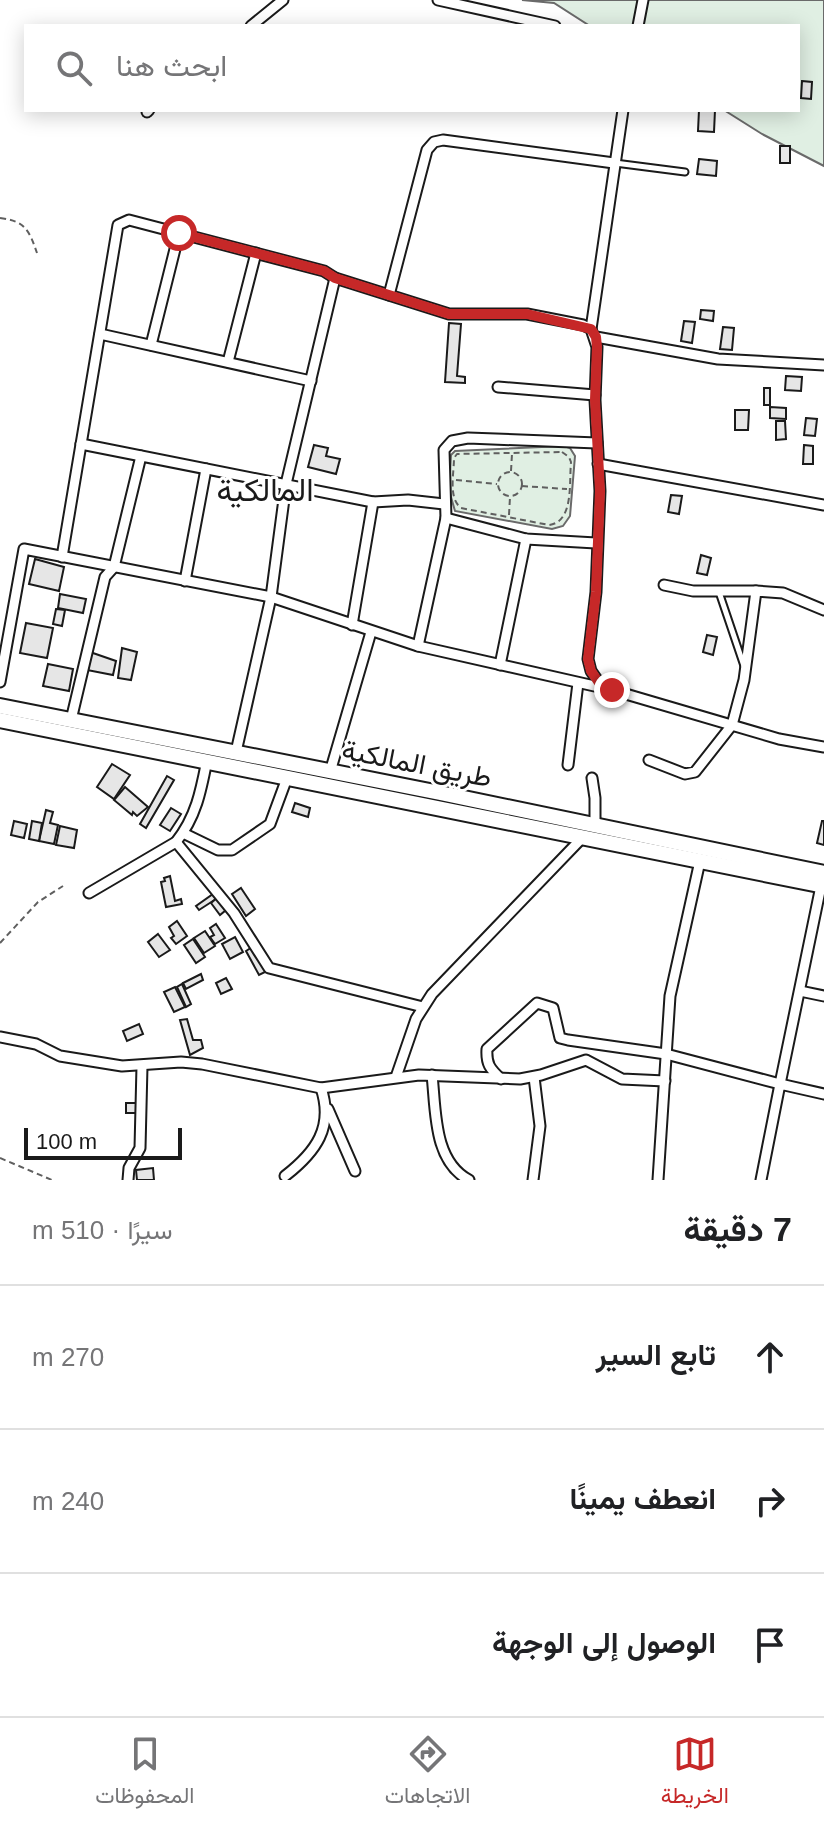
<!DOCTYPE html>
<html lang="ar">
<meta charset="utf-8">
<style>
:root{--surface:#fff;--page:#f2f2f2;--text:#202124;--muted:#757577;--line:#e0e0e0;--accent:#c62828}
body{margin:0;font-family:Helvetica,Vazirmatn,sans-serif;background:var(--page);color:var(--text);direction:rtl}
.scale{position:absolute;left:24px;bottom:20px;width:158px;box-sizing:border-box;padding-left:8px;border:4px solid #1a1a1a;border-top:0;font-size:22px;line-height:28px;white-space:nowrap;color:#1a1a1a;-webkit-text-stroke:6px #fff;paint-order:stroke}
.stop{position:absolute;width:24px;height:24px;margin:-18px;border:6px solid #c62828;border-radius:50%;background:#fff}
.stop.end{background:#c62828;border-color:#fff;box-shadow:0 2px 8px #0008}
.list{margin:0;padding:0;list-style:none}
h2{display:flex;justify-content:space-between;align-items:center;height:104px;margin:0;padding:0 32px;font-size:34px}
h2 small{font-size:26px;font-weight:400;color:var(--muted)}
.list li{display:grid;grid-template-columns:52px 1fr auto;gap:24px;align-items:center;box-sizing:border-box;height:144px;padding:0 32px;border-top:2px solid var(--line)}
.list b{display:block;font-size:30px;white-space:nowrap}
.list em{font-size:26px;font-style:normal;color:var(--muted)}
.icon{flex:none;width:44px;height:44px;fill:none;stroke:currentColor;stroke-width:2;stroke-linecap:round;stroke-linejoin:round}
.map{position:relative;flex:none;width:824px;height:1180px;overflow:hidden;direction:ltr}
.search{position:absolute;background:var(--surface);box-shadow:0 4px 20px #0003;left:24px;right:24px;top:24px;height:88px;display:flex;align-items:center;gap:20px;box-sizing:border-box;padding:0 28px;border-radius:0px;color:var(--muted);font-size:30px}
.sheet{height:536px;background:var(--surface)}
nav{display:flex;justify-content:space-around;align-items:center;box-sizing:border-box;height:112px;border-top:2px solid var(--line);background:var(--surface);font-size:22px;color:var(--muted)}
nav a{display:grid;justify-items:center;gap:4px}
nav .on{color:var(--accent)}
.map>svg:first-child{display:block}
</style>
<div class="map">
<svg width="824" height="1180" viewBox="0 0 824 1180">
<rect width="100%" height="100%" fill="#fff"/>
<!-- green -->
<g fill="#e0efe3" stroke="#6a6a6a" stroke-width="2">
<path d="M 522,0 L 824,0 L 824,166 L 762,134 L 724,110 L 798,110 L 798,26 L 590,26 L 554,3 Z"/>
<path d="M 564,446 L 570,448 L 575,456 L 570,516 L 563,526 L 552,529 L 455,511 L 449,490 L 451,455 L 455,451 Z"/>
</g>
<!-- building -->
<g fill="#e6e6e6" stroke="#1a1a1a" stroke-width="2">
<path d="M 802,81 L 812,82 L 811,99 L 801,98 Z"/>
<path d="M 699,110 L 715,110 L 714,132 L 698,131 Z"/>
<rect x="780" y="146" width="10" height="17"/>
<path d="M 699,159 L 717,161 L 716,176 L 697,174 Z"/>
<path d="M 701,310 L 714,311 L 713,321 L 700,319 Z"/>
<path d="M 684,321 L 695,322 L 692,343 L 681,341 Z"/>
<path d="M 449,323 L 461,324 L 457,376 L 465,377 L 465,383 L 445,382 Z"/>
<path d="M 723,327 L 734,328 L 732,350 L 720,349 Z"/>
<path d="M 786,376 L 802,377 L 801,391 L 785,390 Z"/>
<rect x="764" y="388" width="6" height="17"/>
<path d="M 770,407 L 786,408 L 786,419 L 770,418 Z"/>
<path d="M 735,410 L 749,410 L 748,430 L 735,430 Z"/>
<path d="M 806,418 L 817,419 L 815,436 L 804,435 Z"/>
<path d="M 776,421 L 785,421 L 786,439 L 776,440 Z"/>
<path d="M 314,445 L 328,448 L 326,456 L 340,459 L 336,474 L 308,467 Z"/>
<path d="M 804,445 L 813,446 L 813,464 L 803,464 Z"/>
<path d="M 671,495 L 682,496 L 679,514 L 668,512 Z"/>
<path d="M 701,555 L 711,558 L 707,575 L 697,573 Z"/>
<path d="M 35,559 L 64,567 L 59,591 L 29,584 Z"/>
<path d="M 60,594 L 86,599 L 83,613 L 58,608 Z"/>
<path d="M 56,609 L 65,610 L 62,626 L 53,624 Z"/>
<path d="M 26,623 L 53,628 L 47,658 L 20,653 Z"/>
<path d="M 707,635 L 717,637 L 713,655 L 703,652 Z"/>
<path d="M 122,648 L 137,652 L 131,680 L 118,678 Z"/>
<path d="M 90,652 L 116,661 L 113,675 L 87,670 Z"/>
<path d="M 48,664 L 73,669 L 69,691 L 43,686 Z"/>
<path d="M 112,764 L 130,775 L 114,799 L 97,787 Z"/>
<path d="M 167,776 L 174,780 L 146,828 L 140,824 Z"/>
<path d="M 125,787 L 148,807 L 137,816 L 133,812 L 132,815 L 114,800 Z"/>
<path d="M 295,803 L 310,808 L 308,817 L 292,812 Z"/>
<path d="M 171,808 L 181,814 L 170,831 L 160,825 Z"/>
<path d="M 46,810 L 53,812 L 50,823 L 58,825 L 54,844 L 39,841 Z"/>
<path d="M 14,821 L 27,824 L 24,838 L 11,835 Z"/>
<path d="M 32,821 L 42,823 L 39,841 L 29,839 Z"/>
<path d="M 822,821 L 824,821 L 824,845 L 817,843 Z"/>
<path d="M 60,826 L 77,830 L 74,848 L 56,845 Z"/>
<path d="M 170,876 L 175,901 L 181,899 L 182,904 L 166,907 L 161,882 L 165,881 L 164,878 Z"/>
<path d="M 241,888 L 255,909 L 246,916 L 232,894 Z"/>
<path d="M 213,894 L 216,899 L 199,910 L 196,906 Z"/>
<path d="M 217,898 L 226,910 L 220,915 L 211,903 Z"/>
<path d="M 177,921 L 187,936 L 176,944 L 171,938 L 174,936 L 169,927 Z"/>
<path d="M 216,924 L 225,938 L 215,944 L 210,937 L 214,935 L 210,928 Z"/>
<path d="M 205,931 L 215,946 L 204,953 L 194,938 Z"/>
<path d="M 158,934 L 170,950 L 159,957 L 148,942 Z"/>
<path d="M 235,937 L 243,952 L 230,959 L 222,944 Z"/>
<path d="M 193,939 L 205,957 L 196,963 L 184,945 Z"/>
<path d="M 254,946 L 267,971 L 259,975 L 246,951 Z"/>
<path d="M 201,974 L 203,980 L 186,989 L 183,983 Z"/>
<path d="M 226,978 L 232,989 L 221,994 L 216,983 Z"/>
<path d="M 182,984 L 191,1004 L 186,1007 L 177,987 Z"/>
<path d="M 175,987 L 185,1007 L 174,1012 L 164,992 Z"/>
<path d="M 187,1019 L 193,1040 L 201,1040 L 203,1048 L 190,1055 L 180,1020 Z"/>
<path d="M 139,1024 L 143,1034 L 127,1041 L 123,1031 Z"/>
<rect x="126" y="1103" width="13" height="10"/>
<path d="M 153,1168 L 154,1180 L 137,1180 L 136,1170 Z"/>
</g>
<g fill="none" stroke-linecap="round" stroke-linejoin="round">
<!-- lane casing -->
<g stroke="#1a1a1a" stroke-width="9">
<g id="lane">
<path d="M 615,163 L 685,172"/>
<path d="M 719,592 L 744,666"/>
</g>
</g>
<!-- street casing -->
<g stroke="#1a1a1a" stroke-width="13">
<g id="street">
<path d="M 438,0 L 555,26"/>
<path d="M 251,26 L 283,0"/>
<path d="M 638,26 L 643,0"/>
<path d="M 147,112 L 149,110"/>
<path d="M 389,295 L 427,150 L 434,142 L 443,140 L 614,163"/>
<path d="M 591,329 L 623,110"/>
<path d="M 100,334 L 311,381"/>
<path d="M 596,337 L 718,359 L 824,365"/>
<path d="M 151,345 L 179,233"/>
<path d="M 228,362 L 256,253"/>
<path d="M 498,387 L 595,395"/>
<path d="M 81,444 L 373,502 L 408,500 L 444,504"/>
<path d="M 598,464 L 824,505"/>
<path d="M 446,518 L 526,539 L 596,543"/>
<path d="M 62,557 L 118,225 L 129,220 L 324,271 L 335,278"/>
<path d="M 185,581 L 206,469"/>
<path d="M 664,585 L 693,591 L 756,591"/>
<path d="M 352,625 L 373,502"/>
<path d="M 418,646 L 446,518 L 444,450 L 452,441 L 468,438 L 597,443"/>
<path d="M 500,665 L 526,539"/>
<path d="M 0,682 L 24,549 L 271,597 L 418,646 L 612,690 L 779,739 L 824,747"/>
<path d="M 71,720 L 105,577 L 114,567 L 141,456"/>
<path d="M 236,752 L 271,597 L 286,484 L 335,278 L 449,314 L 527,314 L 583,325 L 591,329 L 597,347 L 595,400 L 600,491 L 596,592 L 588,659 L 591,671 L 602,687"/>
<path d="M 649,760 L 685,774 L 695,772 L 732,725 L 744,680 L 756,591 L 783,593 L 824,610"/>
<path d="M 568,765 L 578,683"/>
<path d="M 330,772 L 371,632"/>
<path d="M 592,778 L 595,798 L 595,825"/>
<path d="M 183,833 L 218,850 L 232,850 L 270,824 L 287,778"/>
<path d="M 176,842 L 234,913 L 269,968 L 423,1007"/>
<path d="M 89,893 L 176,842 C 196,817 201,791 207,760"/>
<path d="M 800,991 L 824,996"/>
<path d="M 0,1037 L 36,1044 L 60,1056 L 122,1066 L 181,1062 L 202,1064 L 321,1088 L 419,1075 L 520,1079 L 541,1075 L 586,1060 L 622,1079 L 665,1081"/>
<path d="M 432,1075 C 436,1110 433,1161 469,1180"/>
<path d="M 396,1077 L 416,1019 L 432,994 L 583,837"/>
<path d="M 501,1079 C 490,1069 486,1064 487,1049 L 537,1003 L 553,1008 L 560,1038 L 568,1040 L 666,1054 L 780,1084 L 821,886"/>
<path d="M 328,1109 L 355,1171"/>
<path d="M 285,1176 C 316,1152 334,1127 321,1088"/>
<path d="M 128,1180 L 129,1168 L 140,1148 L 142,1066"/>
<path d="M 533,1180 L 540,1126 L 534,1077"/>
<path d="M 658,1180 L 670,996 L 700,861"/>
<path d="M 761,1180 L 780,1084 L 824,1094"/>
</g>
</g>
<!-- secondary casing -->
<g stroke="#1a1a1a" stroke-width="18">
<g id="secondary">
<path d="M 0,706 L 440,793 L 824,873"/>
<path d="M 0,720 L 824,886"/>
</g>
</g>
<!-- path -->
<g stroke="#5f5f5f" stroke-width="2" stroke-dasharray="6 4" stroke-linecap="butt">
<path d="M 0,218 C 25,221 29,230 37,253"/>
<path d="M 562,452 L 569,457 L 571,462 C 569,483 574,522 549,525 L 461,508 C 448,498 454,474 454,458 L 457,454 Z"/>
<path d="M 511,471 L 512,454"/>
<circle cx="510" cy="484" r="12"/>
<path d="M 456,480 L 497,484"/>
<path d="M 522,486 L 567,489"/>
<path d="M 509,515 L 510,497"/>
<path d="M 0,943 L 38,902 L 63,886"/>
<path d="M 0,1158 L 52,1180"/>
</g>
<!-- lane -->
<use href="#lane" stroke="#fff" stroke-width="5"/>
<!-- street -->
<use href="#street" stroke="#fff" stroke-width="9"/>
<!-- secondary -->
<use href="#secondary" stroke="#fff" stroke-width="14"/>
</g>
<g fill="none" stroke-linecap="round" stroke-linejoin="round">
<!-- route -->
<path stroke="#c62828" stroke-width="10" d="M 179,233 L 324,271 L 335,278 L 449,314 L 527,314 L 591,329 L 596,337 L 597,347 L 595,400 L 600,491 L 596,592 L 588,659 L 591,671 L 602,687 L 612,690"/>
</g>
<g text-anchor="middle" stroke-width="6" stroke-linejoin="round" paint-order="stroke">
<!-- street labels -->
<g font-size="28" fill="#1a1a1a" stroke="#fff">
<text transform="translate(417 763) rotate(11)" y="10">طريق المالكية</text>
</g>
<!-- quarter labels -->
<g font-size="32" fill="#1a1a1a" stroke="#fff">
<text x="265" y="501">المالكية</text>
</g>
</g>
</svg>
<div class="scale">100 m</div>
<div class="stop" style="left:179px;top:233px"></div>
<div class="stop end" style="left:612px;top:690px"></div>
<div class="search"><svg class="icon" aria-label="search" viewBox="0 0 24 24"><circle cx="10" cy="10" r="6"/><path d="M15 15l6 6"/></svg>ابحث هنا</div>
</div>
<section class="sheet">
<h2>7 دقيقة<small>سيرًا · 510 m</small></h2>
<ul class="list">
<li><svg class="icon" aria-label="ahead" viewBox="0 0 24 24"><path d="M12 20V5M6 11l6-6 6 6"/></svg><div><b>تابع السير</b></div><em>270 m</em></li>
<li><svg class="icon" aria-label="right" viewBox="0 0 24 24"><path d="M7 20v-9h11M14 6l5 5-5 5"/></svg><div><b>انعطف يمينًا</b></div><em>240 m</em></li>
<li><svg class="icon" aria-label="arrive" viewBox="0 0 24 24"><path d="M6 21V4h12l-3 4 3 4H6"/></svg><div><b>الوصول إلى الوجهة</b></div></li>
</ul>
</section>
<nav>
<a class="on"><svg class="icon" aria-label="map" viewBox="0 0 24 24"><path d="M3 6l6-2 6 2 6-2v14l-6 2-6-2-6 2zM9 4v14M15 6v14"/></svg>الخريطة</a>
<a><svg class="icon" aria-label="directions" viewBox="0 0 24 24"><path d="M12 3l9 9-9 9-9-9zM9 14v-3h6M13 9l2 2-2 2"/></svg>الاتجاهات</a>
<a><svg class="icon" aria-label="saved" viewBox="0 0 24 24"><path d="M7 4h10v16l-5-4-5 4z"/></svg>المحفوظات</a>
</nav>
